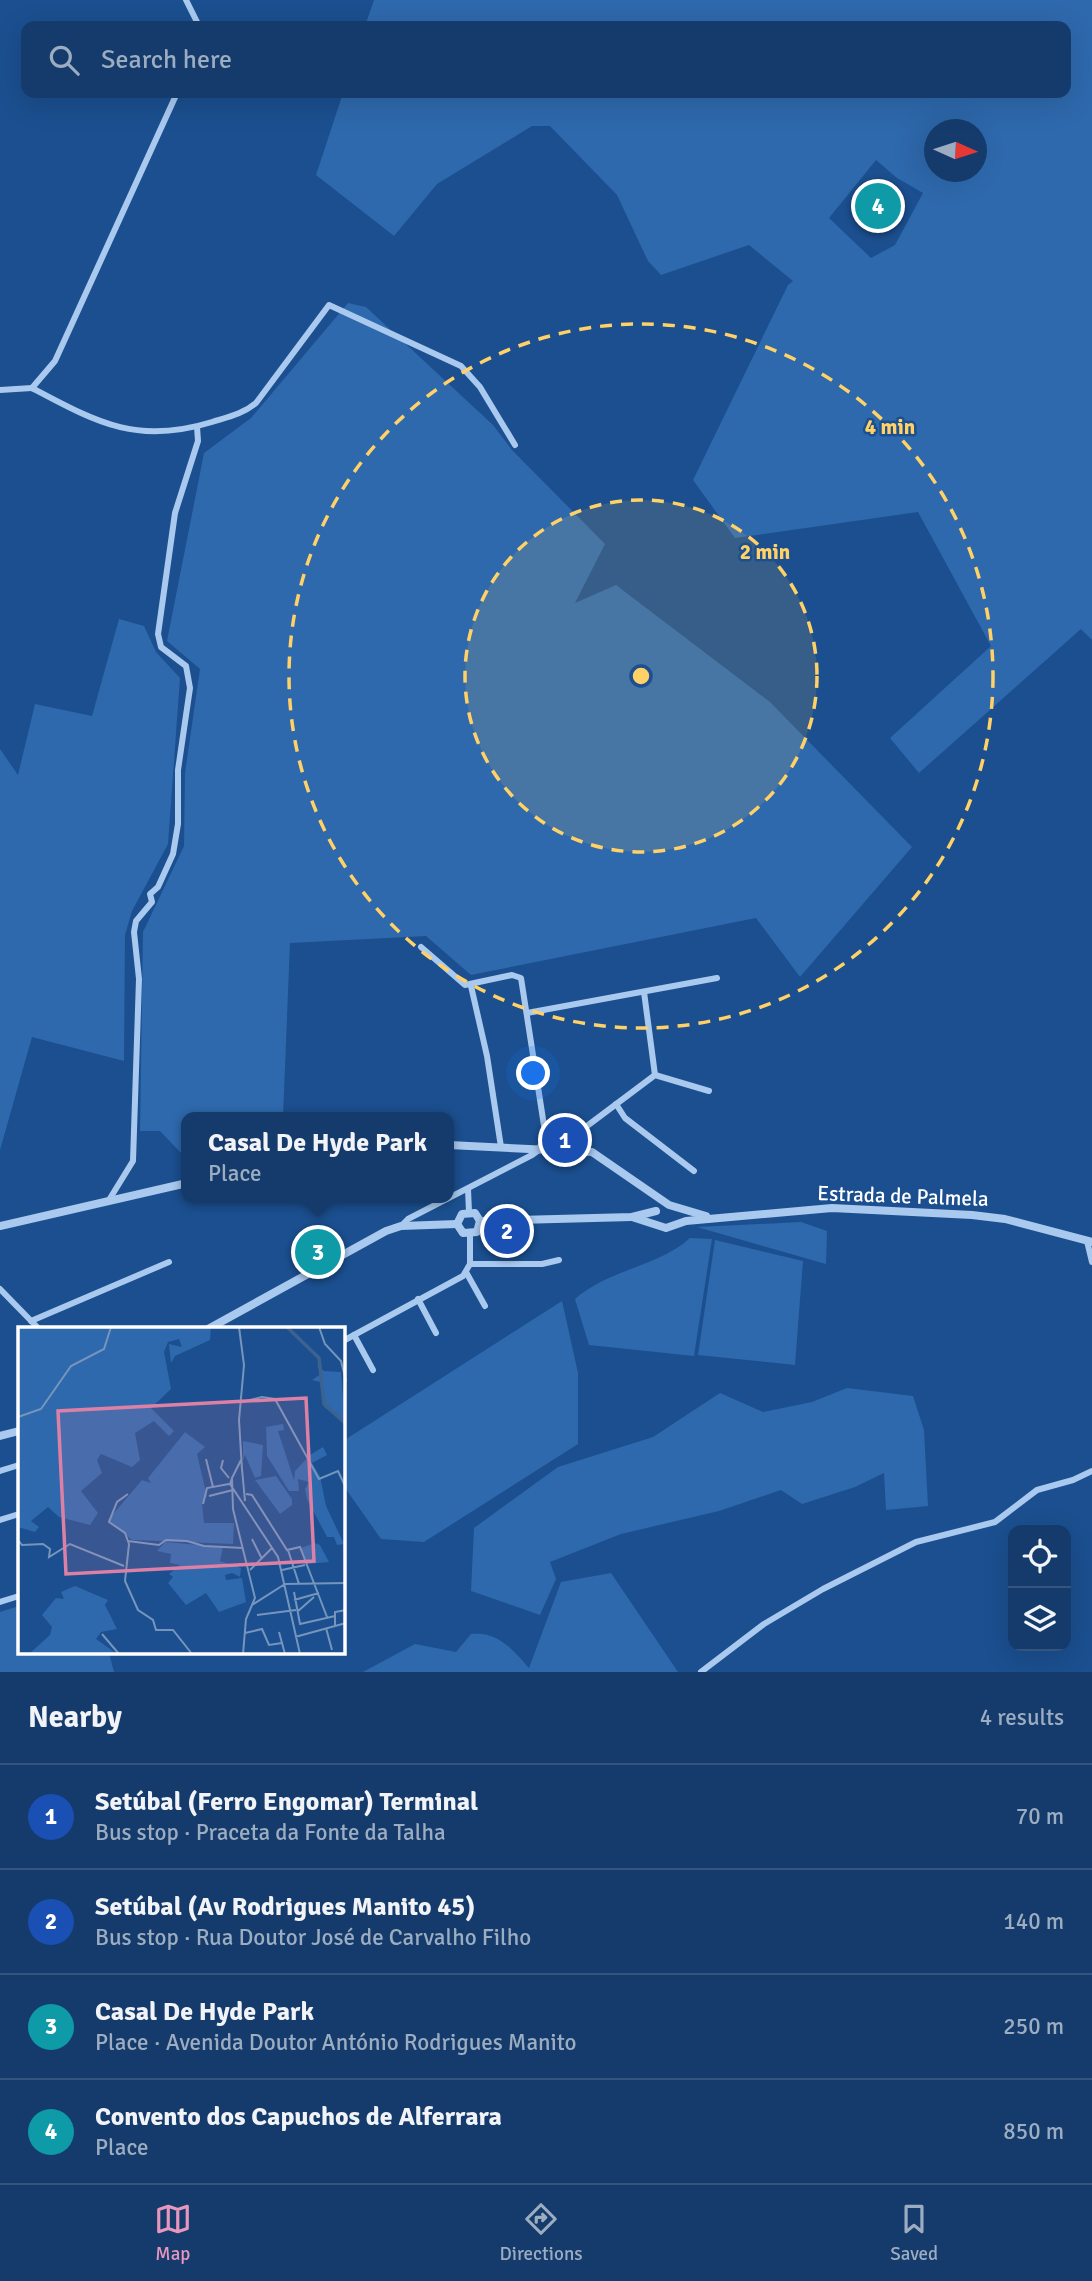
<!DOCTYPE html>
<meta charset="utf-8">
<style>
:root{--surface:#143b6b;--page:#214673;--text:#f1f3f6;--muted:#9dadc1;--line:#33557e;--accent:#e797bd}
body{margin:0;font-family:Signika,sans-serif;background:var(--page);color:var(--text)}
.controls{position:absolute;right:21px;bottom:21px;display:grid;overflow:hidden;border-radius:14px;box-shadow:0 7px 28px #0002}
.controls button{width:63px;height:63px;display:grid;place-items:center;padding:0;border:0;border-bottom:2px solid var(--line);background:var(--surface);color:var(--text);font:35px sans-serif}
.compass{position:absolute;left:924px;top:119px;width:63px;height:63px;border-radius:50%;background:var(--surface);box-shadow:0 7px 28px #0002;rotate:93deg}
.you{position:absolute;left:534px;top:1074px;width:24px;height:24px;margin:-18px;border:5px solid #fff;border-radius:50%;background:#1a73e8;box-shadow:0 0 0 10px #1a73e833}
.badge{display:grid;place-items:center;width:46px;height:46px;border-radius:50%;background:var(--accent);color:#fff;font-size:23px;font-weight:700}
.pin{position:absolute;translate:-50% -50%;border:4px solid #fff;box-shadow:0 2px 7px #0006}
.popup{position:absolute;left:181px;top:1112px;width:273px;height:91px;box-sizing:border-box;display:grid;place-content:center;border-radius:14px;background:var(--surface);filter:drop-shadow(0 2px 5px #0005);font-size:23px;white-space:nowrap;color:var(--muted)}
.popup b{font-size:26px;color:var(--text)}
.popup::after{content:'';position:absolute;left:50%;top:100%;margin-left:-14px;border:14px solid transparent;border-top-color:var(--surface)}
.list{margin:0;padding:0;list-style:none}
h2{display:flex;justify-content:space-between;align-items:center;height:91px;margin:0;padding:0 28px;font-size:30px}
h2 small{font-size:23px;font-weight:400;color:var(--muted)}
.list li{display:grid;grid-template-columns:46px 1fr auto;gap:21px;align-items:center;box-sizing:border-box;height:105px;padding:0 28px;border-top:2px solid var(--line)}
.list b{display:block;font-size:26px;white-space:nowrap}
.list p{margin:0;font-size:23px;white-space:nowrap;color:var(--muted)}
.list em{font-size:23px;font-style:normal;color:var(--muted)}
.icon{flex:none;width:38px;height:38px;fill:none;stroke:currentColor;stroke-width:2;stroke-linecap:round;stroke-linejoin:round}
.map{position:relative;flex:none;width:1092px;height:1672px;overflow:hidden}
.search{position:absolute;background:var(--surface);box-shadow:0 7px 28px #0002;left:21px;right:21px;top:21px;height:77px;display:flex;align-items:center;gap:18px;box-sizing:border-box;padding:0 24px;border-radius:14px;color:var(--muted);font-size:26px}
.sheet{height:511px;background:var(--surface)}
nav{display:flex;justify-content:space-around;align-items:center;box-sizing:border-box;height:98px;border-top:2px solid var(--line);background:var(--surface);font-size:19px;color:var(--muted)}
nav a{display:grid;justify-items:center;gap:4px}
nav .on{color:var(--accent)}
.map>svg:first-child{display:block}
</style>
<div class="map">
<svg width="1092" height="1672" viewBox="0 0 1092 1672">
<rect width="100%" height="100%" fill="#1b4f8f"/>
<!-- green -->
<g fill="#2e69ad" fill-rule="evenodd">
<path d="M 374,0 L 1092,0 L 1092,640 L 1081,629 L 919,773 L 890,738 L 991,646 L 918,512 L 735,538 L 693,480 L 788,285 L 793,281 L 749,245 L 661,275 L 648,261 L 617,195 L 550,126 L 532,126 L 437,184 L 394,236 L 316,175 L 343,93 L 1066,93 L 1066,26 L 365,26 ZM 934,130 L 976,130 L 976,172 L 934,172 ZM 876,160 L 897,178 L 923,193 L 895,245 L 871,258 L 829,218 Z"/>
<path d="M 348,303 L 366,307 L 493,425 L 512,450 L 605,544 L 575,603 L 616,585 L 770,702 L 912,847 L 800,977 L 756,918 L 471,975 L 426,936 L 290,943 L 283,1117 L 187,1117 L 187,1152 L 180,1152 L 160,1131 L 140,1131 L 143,932 L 184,846 L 185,773 L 200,669 L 167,641 L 204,453 L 251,418 Z"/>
<path d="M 119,619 L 144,626 L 156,652 L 180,678 L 168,844 L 132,911 L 125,935 L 124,1061 L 32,1037 L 0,1150 L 0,749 L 18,775 L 35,704 L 92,716 Z"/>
<path d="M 801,1222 L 827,1231 L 826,1264 L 697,1227 Z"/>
<path d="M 690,1238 L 712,1239 L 694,1356 L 589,1345 L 575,1299 C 609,1269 658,1267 690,1238 Z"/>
<path d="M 715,1240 L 803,1261 L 795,1365 L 698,1355 Z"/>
<path d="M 562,1301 L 578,1373 L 578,1444 L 424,1542 L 381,1539 L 343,1485 L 343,1441 Z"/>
<path d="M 847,1388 L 913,1396 L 924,1430 L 928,1506 L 886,1510 L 884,1473 L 855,1487 L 802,1504 L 781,1490 L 719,1511 L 621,1534 L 550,1562 L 556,1579 L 540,1615 L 471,1591 L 474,1528 L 558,1467 L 653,1437 L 720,1393 L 763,1412 L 812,1402 Z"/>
<path d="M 611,1573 L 678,1672 L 363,1672 L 415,1644 L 456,1652 L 471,1634 C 498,1631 512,1649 529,1668 L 561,1582 Z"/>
<path d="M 19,1606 L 19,1653 L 109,1653 L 114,1672 L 0,1672 L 0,1612 Z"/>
</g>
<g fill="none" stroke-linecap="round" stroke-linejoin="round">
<!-- minor -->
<g stroke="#a9c9ee" stroke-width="6">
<path d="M 186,0 L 199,26"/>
<path d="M 32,388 C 98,423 137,445 212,422 C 228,417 243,414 256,403 L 329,305 L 461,366 L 480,387 L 515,445"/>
<path d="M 32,388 L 55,361 L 177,93"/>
<path d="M 0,390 L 32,388"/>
<path d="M 421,947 L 465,985 L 512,975 L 521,978 L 545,1132"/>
<path d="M 471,986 L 487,1056 L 501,1147"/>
<path d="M 644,992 L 655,1075"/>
<path d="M 527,1013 L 717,978"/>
<path d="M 616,1104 L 625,1118 L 694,1171"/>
<path d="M 583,1129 L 655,1075 L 709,1091"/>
<path d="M 468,1189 L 469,1212"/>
<path d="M 109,1200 L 133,1161 L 139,979 L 134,932 L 136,921 L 152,902 L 150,894 L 158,887 L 173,854 L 178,824 L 178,770 L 190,688 L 186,666 L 161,647 L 158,634 L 175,513 L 198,441 L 197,427"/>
<path d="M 401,1226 L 408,1219 L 532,1155 L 539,1150 L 545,1132 L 583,1129 L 586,1150"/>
<path d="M 1087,1241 L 1092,1262"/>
<path d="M 470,1264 L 542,1264 L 559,1260"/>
<path d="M 466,1272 L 485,1306"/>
<path d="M 0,1289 L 39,1329"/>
<path d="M 418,1299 L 436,1333"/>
<path d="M 31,1321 L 169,1262"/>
<path d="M 354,1335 L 373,1370"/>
<path d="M 343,1341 L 463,1276 L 470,1264 L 470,1235"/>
<path d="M 0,1471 L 19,1465"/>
<path d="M 0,1520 L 19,1514"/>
<path d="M 0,1602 L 19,1596"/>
<path d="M 701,1672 L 764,1624 L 823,1589 L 916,1542 L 995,1522 L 1037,1490 L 1073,1480 L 1092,1471"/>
</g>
<!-- tertiary -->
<g stroke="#a9c9ee" stroke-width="8">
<path d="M 449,1145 L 592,1152 L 669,1205 L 706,1216"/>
<path d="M 632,1217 L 666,1228 L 686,1221 L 832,1208 L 972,1215 L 1005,1219 L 1092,1242"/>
<path d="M 480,1221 L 632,1217 L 656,1211"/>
<path d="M 457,1224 L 463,1233 L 477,1232 L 480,1221"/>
<path d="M 457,1224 L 462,1214 L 475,1213 L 480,1221"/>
<path d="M 0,1226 L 187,1183"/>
<path d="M 208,1329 L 386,1231 L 401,1226 L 457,1224"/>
<path d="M 0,1436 L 19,1431"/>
</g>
</g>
<!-- distance rings -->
<circle cx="641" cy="676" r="176" fill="#ffd166" fill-opacity=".12"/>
<g fill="none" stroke="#ffd166" stroke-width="3.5" stroke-dasharray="12 9">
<circle cx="641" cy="676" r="176"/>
<circle cx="641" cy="676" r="352"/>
</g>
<g text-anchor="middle" stroke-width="5" stroke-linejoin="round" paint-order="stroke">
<!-- street labels -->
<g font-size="21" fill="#fff" stroke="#1b4f8f">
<text transform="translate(903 1196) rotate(2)" y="7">Estrada de Palmela</text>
</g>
</g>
<!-- overview -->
<g transform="translate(18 1327)">
<rect width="327" height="327" fill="#1b4f8f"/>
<path d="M 0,0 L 193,0 L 192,13 L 157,29 L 153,36 L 151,17 L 164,20 L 161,12 L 150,15 L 146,25 L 153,62 L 133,81 L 156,104 L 151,109 L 136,94 L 117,106 L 122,133 L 114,140 L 83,127 L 79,133 L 84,146 L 63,164 L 80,186 L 72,198 L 41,190 L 30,180 L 13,194 L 21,200 L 17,205 L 0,200 ZM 299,38 L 306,44 L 323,45 L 327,96 L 306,80 L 302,55 L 294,53 L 303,47 ZM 265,97 L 266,103 L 260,104 L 276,153 L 277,144 L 292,128 L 305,120 L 309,128 L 294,136 L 302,149 L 308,179 L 326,217 L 319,218 L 316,210 L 309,210 L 289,172 L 287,162 L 291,155 L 280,152 L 281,164 L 271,164 L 249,129 L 248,100 ZM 167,105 L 187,120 L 179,127 L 189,169 L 184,176 L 186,196 L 216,196 L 215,217 L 114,213 L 90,193 L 124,153 L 133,156 L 130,151 ZM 225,114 L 245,118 L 243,149 L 237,151 L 227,128 L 225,133 ZM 258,149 L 274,172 L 274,178 L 262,187 L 237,153 ZM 147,215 L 205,220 L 202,234 L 223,241 L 222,250 L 214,246 L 207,248 L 208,253 L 224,251 L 228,275 L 201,285 L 188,266 L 168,278 L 150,256 L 155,250 L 151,247 L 162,238 L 152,236 L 153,227 L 139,224 ZM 297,216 L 302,218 L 311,235 L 289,237 L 283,221 ZM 57,259 L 90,273 L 87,278 L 99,302 L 83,305 L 78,312 L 99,327 L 11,327 L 32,308 L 34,300 L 24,288 L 38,271 L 46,272 L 43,265 Z" fill="#2e69ad"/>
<path fill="none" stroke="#3c6290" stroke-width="3.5" d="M 269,0 L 301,31 L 306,77 L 328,97"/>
<path fill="none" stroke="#7695bc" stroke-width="2" d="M 221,0 L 226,38 L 221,93 L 224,143M 301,0 L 307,17 L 323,34 L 328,54M 224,75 L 244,70 L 257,72 L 301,152 L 320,144 L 328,161M 0,90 L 23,82 L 53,39 L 86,22 L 93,0M 224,131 L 214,151 L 215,182 L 237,271 L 228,292 L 225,327M 188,132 L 195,160M 205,133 L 203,141 L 211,151M 224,142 L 227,174M 214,151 L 212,157 L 260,230 L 282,327M 110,167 L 99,175 L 91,195 L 107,206 L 111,217 L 107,254 L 120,283 L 135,293 L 138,303 L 155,303 L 174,327M 228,167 L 234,168 L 269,223 L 282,220 L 309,290M 191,169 L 215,163M 185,177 L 189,161 L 211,157M 234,212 L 244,232M 0,213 L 4,218 L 25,217 L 32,222 L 31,230 L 52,217 L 106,239M 110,214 L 141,218 L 148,213 L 169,214 L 186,219 L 225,221M 270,223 L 281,257M 232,243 L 254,221M 264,243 L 287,238M 267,257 L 328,256M 276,265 L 282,297 L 317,289M 276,273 L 301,266M 234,278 L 267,257M 279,285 L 296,270M 239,288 L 278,283M 317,299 L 317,285 L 328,283M 308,301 L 314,323M 261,305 L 267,327M 227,306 L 244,302 L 251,318 L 264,316M 84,307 L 101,327M 277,310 L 328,296"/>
<path fill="#dd80a5" fill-opacity="0.15" stroke="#dd80a5" stroke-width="3.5" d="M 288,71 L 296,234 L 48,247 L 40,84 Z"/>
<rect width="327" height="327" fill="none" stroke="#fff" stroke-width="3.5"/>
</g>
<circle cx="641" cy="676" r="10" fill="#ffd166" stroke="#1b4f8f" stroke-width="3.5"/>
<g font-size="21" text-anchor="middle" font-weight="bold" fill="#ffd166" stroke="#1b4f8f" stroke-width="5" stroke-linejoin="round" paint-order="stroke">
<text x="890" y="434">4 min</text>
<text x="765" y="559">2 min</text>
</g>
</svg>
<div class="controls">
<button><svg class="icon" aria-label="locate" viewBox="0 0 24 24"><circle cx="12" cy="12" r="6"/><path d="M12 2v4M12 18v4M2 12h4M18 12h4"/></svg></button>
<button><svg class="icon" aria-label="layers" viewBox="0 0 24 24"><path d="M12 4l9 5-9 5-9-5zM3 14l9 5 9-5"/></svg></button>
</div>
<svg class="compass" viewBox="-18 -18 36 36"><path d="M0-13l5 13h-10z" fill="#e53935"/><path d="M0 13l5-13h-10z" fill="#9dadc1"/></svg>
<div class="you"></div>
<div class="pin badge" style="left:565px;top:1140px;background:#1a4fb4">1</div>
<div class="pin badge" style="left:507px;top:1231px;background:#1a4fb4">2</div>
<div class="pin badge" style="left:318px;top:1252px;background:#0f9aa8">3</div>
<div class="popup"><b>Casal De Hyde Park</b>Place</div>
<div class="pin badge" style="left:878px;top:206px;background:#0f9aa8">4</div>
<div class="search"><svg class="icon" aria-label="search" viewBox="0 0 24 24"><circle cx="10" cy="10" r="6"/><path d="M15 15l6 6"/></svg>Search here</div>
</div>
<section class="sheet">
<h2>Nearby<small>4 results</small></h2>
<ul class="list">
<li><span class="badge" style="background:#1a4fb4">1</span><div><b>Setúbal (Ferro Engomar) Terminal</b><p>Bus stop · Praceta da Fonte da Talha</p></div><em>70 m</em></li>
<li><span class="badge" style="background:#1a4fb4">2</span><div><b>Setúbal (Av Rodrigues Manito 45)</b><p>Bus stop · Rua Doutor José de Carvalho Filho</p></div><em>140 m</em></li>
<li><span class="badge" style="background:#0f9aa8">3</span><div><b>Casal De Hyde Park</b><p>Place · Avenida Doutor António Rodrigues Manito</p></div><em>250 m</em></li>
<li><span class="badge" style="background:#0f9aa8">4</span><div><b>Convento dos Capuchos de Alferrara</b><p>Place</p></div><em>850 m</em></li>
</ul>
</section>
<nav>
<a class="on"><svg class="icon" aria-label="map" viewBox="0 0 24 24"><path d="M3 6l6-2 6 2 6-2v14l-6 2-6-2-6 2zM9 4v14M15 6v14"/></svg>Map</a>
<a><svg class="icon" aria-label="directions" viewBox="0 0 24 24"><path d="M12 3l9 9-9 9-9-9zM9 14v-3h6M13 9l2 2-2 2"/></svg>Directions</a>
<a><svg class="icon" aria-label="saved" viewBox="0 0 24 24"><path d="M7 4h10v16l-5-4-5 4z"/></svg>Saved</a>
</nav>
